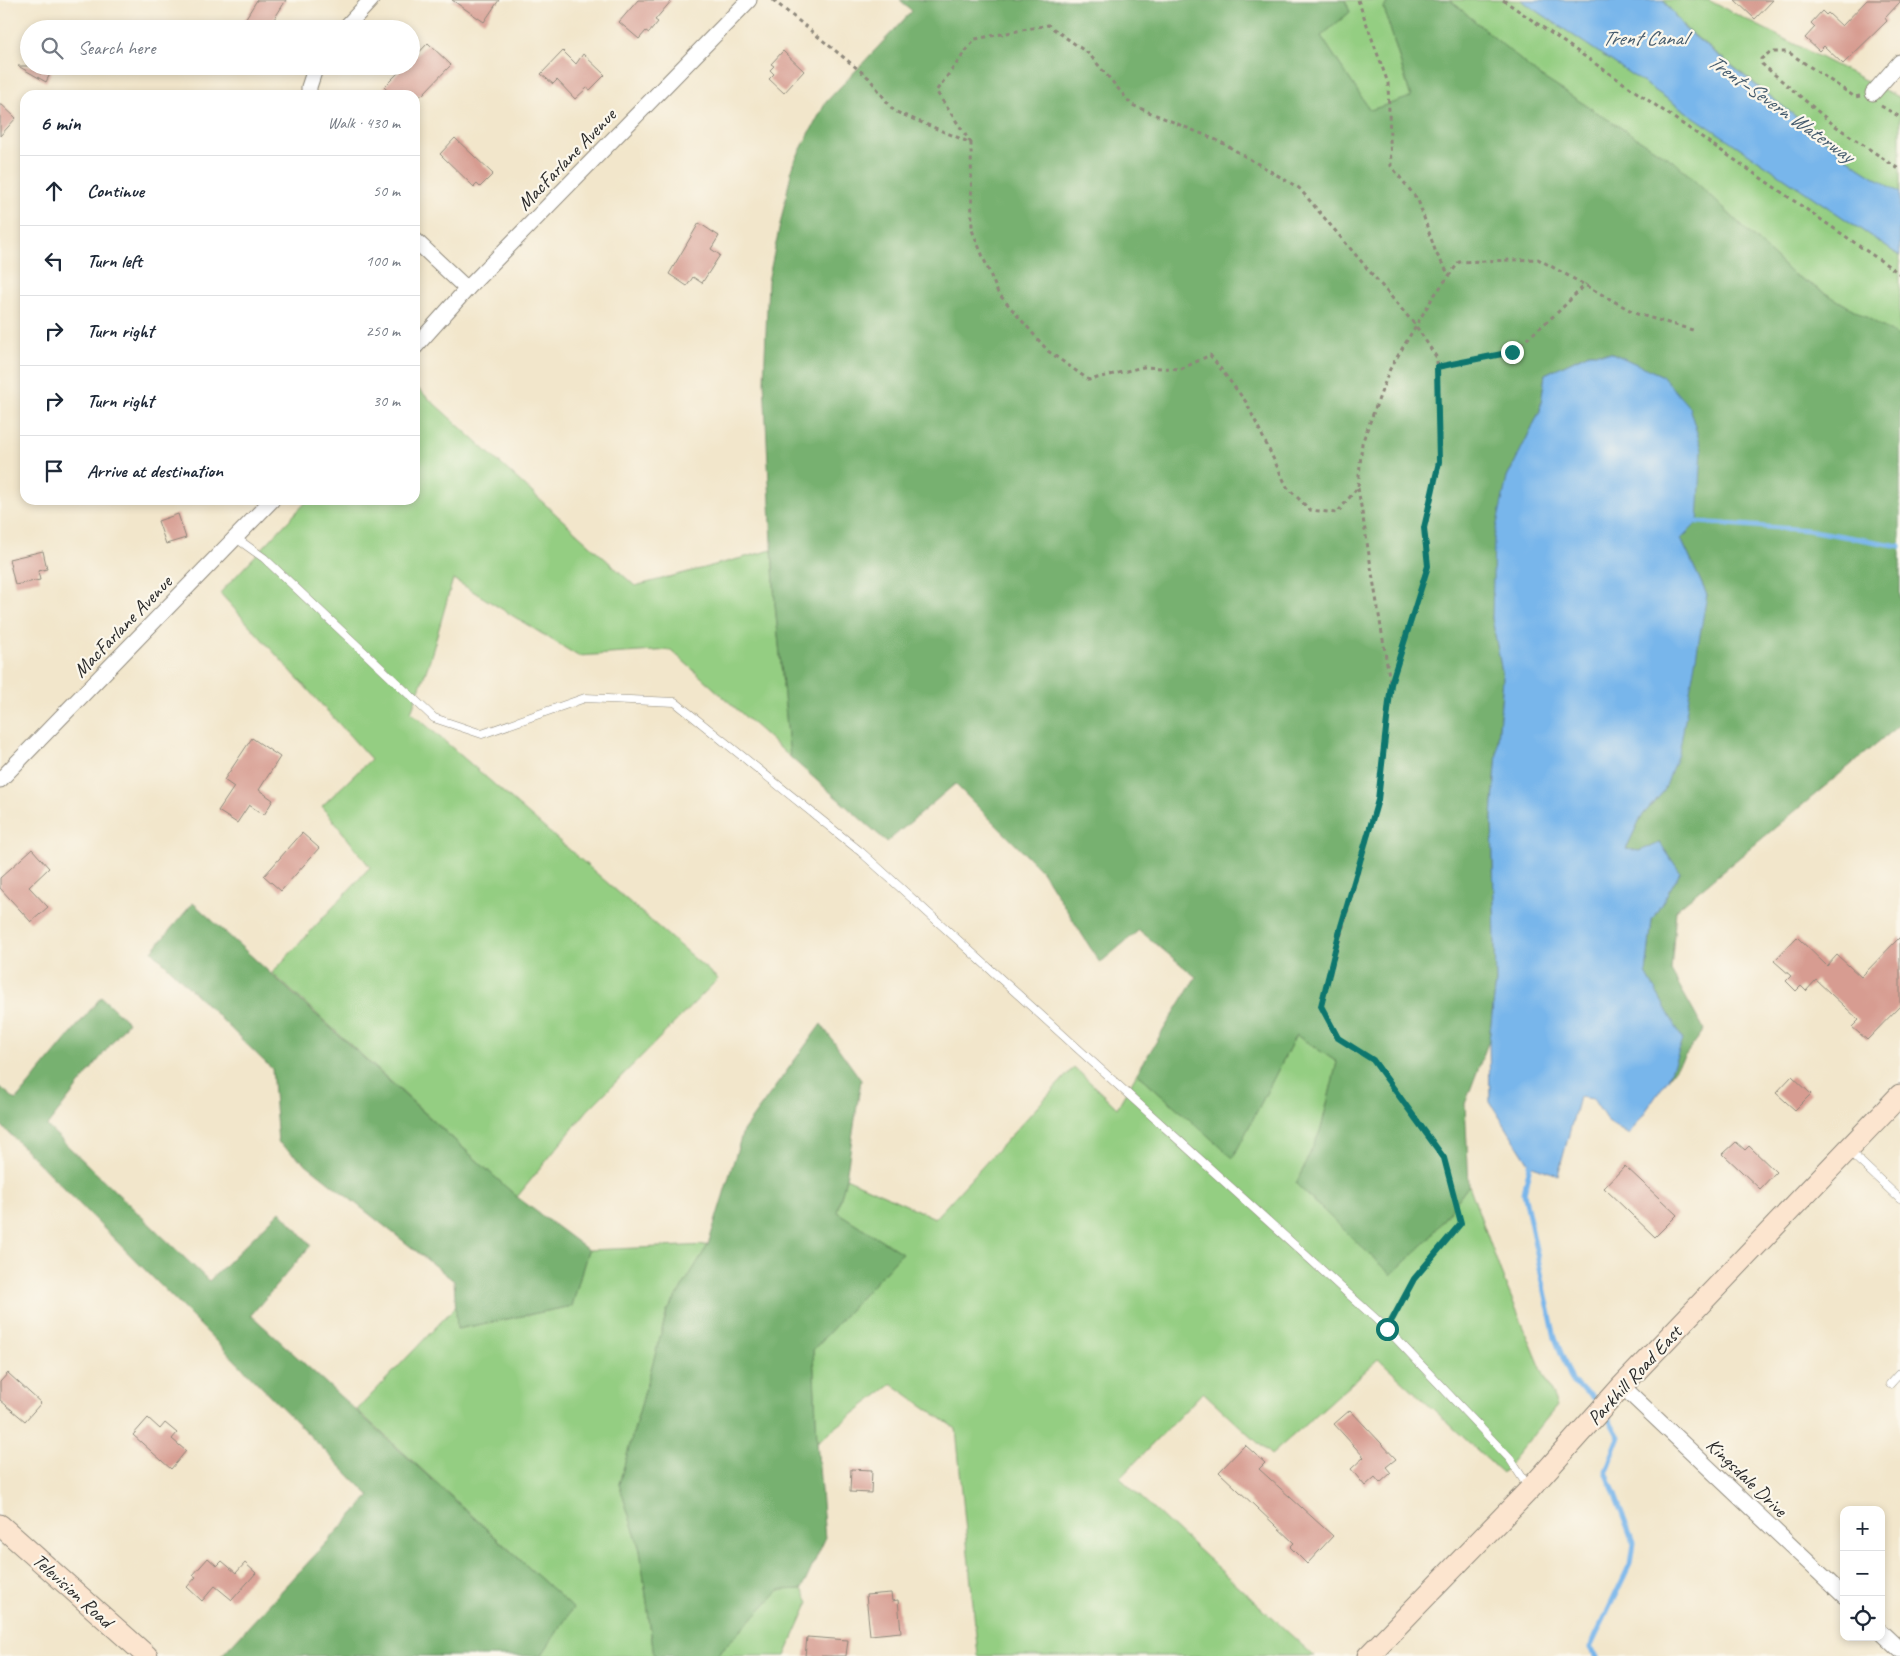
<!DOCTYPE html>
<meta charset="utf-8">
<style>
:root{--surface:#fff;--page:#f2f2f3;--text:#1f2937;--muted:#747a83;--line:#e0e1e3}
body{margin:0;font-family:Caveat,sans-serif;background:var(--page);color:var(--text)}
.controls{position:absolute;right:15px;bottom:15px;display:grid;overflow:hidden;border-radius:10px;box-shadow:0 2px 8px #0003}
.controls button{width:45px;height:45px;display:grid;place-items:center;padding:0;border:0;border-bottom:1px solid var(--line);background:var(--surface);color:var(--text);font:25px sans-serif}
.stop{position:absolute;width:15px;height:15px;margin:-11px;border:4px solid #0f766e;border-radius:50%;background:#fff}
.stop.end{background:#0f766e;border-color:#fff;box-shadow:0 1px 5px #0008}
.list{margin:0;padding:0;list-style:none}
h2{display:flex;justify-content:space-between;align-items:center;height:65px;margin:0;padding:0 20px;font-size:21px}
h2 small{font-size:16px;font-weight:400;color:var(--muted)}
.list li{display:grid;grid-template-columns:32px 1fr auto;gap:15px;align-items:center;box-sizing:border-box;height:70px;padding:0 20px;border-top:1px solid var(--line)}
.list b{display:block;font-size:19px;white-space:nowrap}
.list em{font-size:16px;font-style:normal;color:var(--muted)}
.icon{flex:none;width:28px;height:28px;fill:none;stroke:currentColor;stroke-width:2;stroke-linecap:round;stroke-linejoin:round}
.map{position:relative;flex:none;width:1900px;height:1656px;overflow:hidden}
.search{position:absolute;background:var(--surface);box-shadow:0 2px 8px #0003;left:20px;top:20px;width:400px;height:55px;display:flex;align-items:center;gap:12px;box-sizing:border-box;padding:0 18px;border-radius:28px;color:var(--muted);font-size:19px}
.panel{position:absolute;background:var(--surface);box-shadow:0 2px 8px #0003;left:20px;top:90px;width:400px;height:415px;border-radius:15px}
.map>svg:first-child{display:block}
</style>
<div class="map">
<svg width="1900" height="1656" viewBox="0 0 1900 1656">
<rect width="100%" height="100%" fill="#fbf7ec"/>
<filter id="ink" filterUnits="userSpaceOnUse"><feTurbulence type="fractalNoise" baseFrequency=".02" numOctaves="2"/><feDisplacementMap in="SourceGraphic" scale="10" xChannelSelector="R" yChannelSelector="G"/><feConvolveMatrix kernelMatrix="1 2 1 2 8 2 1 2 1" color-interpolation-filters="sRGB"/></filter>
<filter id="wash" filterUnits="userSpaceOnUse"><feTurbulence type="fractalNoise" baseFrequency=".0096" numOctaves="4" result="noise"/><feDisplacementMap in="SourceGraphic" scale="20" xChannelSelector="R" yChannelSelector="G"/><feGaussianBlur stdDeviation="1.12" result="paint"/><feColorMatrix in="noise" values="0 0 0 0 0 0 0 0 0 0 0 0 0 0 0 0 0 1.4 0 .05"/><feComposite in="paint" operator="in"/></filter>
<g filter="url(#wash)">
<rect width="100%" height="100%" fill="#f2e6cb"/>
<!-- green -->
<g fill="#94ce82" stroke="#607c56">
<path d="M 1345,0 L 1389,0 L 1384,8 L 1411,98 L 1370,110 L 1321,36 L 1350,12 Z"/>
<path d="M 1450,0 L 1521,0 L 1900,256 L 1900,337 L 1791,273 L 1676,163 L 1537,74 Z"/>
<path d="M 1663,0 L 1708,0 L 1900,98 L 1900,193 L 1859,167 L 1685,28 Z"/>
<path d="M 416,387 L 635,586 L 772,550 L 775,604 L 790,757 L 671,650 L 578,656 L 453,579 L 430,660 L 411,712 L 718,979 L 587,1111 L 517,1197 L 272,973 L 370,867 L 322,806 L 371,759 L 220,593 L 308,500 L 415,500 Z"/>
<path d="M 1296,1035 L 1337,1062 L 1321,1129 L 1297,1184 L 1428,1240 L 1469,1185 L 1501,1273 L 1557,1406 L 1502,1473 L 1379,1359 L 1271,1455 L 1203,1392 L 1120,1478 L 1314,1656 L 978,1656 L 956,1429 L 892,1384 L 817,1442 L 813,1350 L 902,1253 L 837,1212 L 846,1178 L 935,1218 L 1074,1067 L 1117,1108 L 1137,1073 L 1233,1157 Z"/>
<path d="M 708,1245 L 667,1312 L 619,1484 L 640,1550 L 654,1656 L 541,1656 L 573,1608 L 357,1410 L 456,1306 L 458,1329 L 572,1306 L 588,1250 Z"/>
<path d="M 802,1589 L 809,1602 L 785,1656 L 716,1656 L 779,1590 Z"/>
</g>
<!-- forest -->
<g fill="#77b170" stroke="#516e4e">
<path d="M 900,0 L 1345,0 L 1350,12 L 1321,36 L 1370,110 L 1411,97 L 1384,8 L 1389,0 L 1450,0 L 1537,74 L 1676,163 L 1791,273 L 1900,337 L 1900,724 L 1676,910 L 1671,971 L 1704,1030 L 1668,1079 L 1682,1040 L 1646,973 L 1652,920 L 1680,872 L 1660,843 L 1639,851 L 1626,849 L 1641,817 L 1664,791 L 1707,595 L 1681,539 L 1661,375 L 1612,353 L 1589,353 L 1545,374 L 1540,411 L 1507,478 L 1492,618 L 1503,678 L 1492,817 L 1496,982 L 1489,1040 L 1465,1104 L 1469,1185 L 1428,1240 L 1391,1275 L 1296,1184 L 1321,1129 L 1337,1062 L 1296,1035 L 1233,1158 L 1137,1073 L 1196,977 L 1139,930 L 1100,963 L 1042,871 L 955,784 L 887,842 L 790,757 L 775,604 L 764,381 L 768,281 L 793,164 L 826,102 L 912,11 Z"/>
<path d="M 193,903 L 517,1197 L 588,1250 L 572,1306 L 457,1329 L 454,1281 L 278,1142 L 272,1069 L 152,951 Z"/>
<path d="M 101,997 L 128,1022 L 47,1126 L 209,1281 L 280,1211 L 311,1245 L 251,1315 L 573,1608 L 541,1656 L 221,1656 L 370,1496 L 0,1124 L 0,1087 L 16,1100 Z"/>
<path d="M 821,1024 L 861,1080 L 846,1178 L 837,1212 L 902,1253 L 813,1350 L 817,1442 L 825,1539 L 802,1589 L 779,1590 L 716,1656 L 654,1656 L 640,1550 L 619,1484 L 667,1312 L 708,1245 L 743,1131 Z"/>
</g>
<!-- water -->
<g fill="#78b6eb" stroke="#52708b">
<path d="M 1521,0 L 1663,0 L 1685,29 L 1859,167 L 1900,193 L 1900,256 Z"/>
<path d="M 1589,353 L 1612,353 L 1661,375 L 1689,407 L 1702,449 L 1698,522 L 1681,539 L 1707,595 L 1680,748 L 1664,791 L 1641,817 L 1626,849 L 1639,851 L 1660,843 L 1680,872 L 1652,920 L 1646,973 L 1683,1040 L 1668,1079 L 1629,1135 L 1608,1122 L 1593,1099 L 1579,1097 L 1558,1175 L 1530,1165 L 1490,1102 L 1489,1040 L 1496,982 L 1492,817 L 1503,678 L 1492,618 L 1494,538 L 1507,478 L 1540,411 L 1545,374 Z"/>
</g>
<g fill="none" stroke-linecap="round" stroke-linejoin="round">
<!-- stream -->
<g stroke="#78b6eb" stroke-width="5">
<path d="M 1698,522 L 1808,530 L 1900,546"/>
<path d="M 1530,1165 L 1524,1193 L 1555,1338 L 1573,1383 L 1600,1402"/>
<path d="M 1597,1656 L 1590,1648 L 1630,1564 L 1633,1543 L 1606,1471 L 1619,1437 L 1605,1412"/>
</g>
</g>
<g id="blocks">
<!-- building -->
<g fill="#d79c91">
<path d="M 257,0 L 286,0 L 268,29 L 239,29 Z"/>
<path d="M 452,0 L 499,0 L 484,22 Z"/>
<path d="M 638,0 L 672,0 L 655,20 L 658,22 L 649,33 L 646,31 L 639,39 L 619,22 Z"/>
<path d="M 1735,0 L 1773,0 L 1755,19 Z"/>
<path d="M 1867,0 L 1900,0 L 1900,2 L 1885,18 L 1887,21 L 1843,64 L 1824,46 L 1819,51 L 1805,38 L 1815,27 L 1811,23 L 1822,11 L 1826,15 L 1828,13 L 1842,26 Z"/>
<path d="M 428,43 L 451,65 L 422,95 L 392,95 L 384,87 L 402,69 L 411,66 L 411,61 Z"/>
<path d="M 563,51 L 576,64 L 583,54 L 605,75 L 590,90 L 587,88 L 575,99 L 557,80 L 553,84 L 541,74 Z"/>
<path d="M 783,51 L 804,71 L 784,93 L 769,79 L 774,74 L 770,70 L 774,66 L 771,64 Z"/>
<path d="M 18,66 L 54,66 L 46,82 Z"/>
<path d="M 0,103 L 16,118 L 0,136 Z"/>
<path d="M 455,138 L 493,174 L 480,187 L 477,184 L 474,187 L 440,154 Z"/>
<path d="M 699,223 L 719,236 L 711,249 L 720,255 L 702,283 L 693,277 L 687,286 L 669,274 Z"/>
<path d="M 178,514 L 186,538 L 166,544 L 158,521 Z"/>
<path d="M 43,551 L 47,569 L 38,571 L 40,580 L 15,585 L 9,559 Z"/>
<path d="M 252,738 L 280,757 L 259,790 L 273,800 L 264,815 L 249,805 L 237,823 L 218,811 L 234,787 L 224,780 Z"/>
<path d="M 302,833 L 319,848 L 281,891 L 264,876 Z"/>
<path d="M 32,849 L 49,868 L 29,887 L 48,907 L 31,922 L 0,888 L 0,878 Z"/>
<path d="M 1797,937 L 1827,966 L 1837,955 L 1861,977 L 1900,937 L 1900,1006 L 1867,1040 L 1852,1027 L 1859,1020 L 1816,980 L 1806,991 L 1801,986 L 1796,991 L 1786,981 L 1791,976 L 1774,961 Z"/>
<path d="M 1792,1076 L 1811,1094 L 1795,1110 L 1776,1093 Z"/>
<path d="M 1736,1142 L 1745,1150 L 1749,1146 L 1776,1172 L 1760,1189 L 1723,1154 Z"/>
<path d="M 1625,1166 L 1677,1215 L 1655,1237 L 1604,1188 Z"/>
<path d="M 8,1373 L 41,1403 L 25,1421 L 0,1400 L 0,1382 Z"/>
<path d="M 1350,1410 L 1396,1459 L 1386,1467 L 1391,1473 L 1380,1483 L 1375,1477 L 1365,1486 L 1351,1469 L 1364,1457 L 1334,1424 Z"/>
<path d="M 148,1418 L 160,1429 L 165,1423 L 177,1433 L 172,1439 L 186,1451 L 171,1469 L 133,1435 Z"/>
<path d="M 1245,1445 L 1265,1463 L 1259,1469 L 1333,1536 L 1307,1564 L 1290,1547 L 1294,1543 L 1219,1472 Z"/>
<path d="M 851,1469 L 872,1470 L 871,1493 L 850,1492 Z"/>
<path d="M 208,1558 L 217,1566 L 222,1561 L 236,1573 L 245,1563 L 256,1573 L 232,1600 L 215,1586 L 202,1601 L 187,1587 L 196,1577 L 193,1575 Z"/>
<path d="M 891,1593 L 892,1601 L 898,1600 L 901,1632 L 870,1635 L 866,1595 Z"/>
<path d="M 807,1637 L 848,1640 L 846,1656 L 805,1656 Z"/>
</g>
</g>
</g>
<g filter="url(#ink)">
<use href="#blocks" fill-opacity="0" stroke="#8e887b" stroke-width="1"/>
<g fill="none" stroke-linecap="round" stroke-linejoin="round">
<!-- lane casing -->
<g stroke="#8e887b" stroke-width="9">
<g id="lane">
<path d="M 236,538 L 264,558 L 434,718 L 482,734 L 585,698 L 675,702 L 861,852 L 1387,1329 L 1510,1459 L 1529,1488"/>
<path d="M 1849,1151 L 1900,1199"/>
<path d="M 1890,1384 L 1900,1373"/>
</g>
</g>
<!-- street casing -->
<g stroke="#8e887b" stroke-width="17">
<g id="street">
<path d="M 344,29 L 371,0"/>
<path d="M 1873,93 L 1900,62"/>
<path d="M 309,95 L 309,87 L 316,66"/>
<path d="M 415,240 L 467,289"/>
<path d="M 415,347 L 467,289 L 749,0"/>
<path d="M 0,780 L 272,500"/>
<path d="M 1622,1386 L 1844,1596"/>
<path d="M 1881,1632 L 1900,1650"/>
</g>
</g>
<!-- secondary casing -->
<g stroke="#8e887b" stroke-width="23">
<g id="secondary">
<path d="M 0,1525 L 147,1656"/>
<path d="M 1368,1656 L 1530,1489 L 1622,1386 L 1900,1095"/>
</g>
</g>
<!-- path -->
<g stroke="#8e887b" stroke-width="3" stroke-dasharray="4 4" stroke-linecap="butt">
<path d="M 773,0 L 869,78 L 894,111 L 971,143 L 972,230 L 998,293 L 1048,351 L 1089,380 L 1143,367 L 1181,369 L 1210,355 L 1246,402 L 1287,487 L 1310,510 L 1337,513 L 1358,487 L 1362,443 L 1390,369 L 1433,297 L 1459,262 L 1538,259 L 1637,314 L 1696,331"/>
<path d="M 1358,0 L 1388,83 L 1391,166 L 1418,200 L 1436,253 L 1449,275"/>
<path d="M 1503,0 L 1900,274"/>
<path d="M 1860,96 L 1855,97 L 1788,52 L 1770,52 L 1761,59 L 1762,64 L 1834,125 L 1900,170"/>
<path d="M 1881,106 L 1900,117"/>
<path d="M 971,143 L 936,91 L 975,39 L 1048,25 L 1089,54 L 1132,105 L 1219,141 L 1299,188 L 1416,326 L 1437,358 L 1439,462 L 1425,528 L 1428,566 L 1391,684 L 1378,800 L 1321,1006 L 1338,1038 L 1373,1060 L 1444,1158 L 1461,1223 L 1414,1279 L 1393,1319"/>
<path d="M 1437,367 L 1512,352 L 1558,312 L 1586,284"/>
<path d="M 1358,488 L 1390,682"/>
</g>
<!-- lane -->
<use href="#lane" stroke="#fff" stroke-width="8"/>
<!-- street -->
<use href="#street" stroke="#fff" stroke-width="15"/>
<!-- secondary -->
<use href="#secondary" stroke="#fce5cf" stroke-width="21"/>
</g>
</g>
<g fill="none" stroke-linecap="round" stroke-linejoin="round" filter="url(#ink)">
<!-- route -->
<path stroke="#0f766e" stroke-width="6" d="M 1387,1329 L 1414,1279 L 1461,1223 L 1444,1158 L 1373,1060 L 1338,1038 L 1321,1006 L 1341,926 L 1378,800 L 1391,684 L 1428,566 L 1424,528 L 1439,462 L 1437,367 L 1512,352"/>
</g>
<g text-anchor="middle" stroke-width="4.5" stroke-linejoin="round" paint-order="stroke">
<!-- street labels -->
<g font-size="20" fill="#2b2b2b" stroke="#fbf7ec">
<text transform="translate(566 159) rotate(-46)" y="7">MacFarlane Avenue</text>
<text transform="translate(122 626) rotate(-46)" y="7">MacFarlane Avenue</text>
<text transform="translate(1634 1375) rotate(-47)" y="7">Parkhill Road East</text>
<text transform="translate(1747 1477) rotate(44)" y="7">Kingsdale Drive</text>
<text transform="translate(73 1590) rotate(42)" y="7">Television Road</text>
</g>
<!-- water labels -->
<g font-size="21" font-style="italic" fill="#465c6e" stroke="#fbf7ec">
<text x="1644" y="45">Trent Canal</text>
<text transform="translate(1781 108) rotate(35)" y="7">Trent–Severn Waterway</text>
</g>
</g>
</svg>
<div class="controls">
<button>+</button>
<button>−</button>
<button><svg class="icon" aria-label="locate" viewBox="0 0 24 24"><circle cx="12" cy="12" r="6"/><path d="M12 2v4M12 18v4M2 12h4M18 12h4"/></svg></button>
</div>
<div class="stop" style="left:1387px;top:1329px"></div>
<div class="stop end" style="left:1512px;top:352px"></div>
<div class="search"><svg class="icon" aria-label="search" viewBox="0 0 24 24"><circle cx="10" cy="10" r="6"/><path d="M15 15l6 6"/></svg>Search here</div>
<section class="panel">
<h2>6 min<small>Walk · 430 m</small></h2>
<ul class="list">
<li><svg class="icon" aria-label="ahead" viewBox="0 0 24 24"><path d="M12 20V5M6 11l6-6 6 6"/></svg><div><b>Continue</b></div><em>50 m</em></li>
<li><svg class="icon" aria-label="left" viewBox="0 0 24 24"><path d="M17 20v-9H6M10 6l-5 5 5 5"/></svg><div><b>Turn left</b></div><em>100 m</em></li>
<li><svg class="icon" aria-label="right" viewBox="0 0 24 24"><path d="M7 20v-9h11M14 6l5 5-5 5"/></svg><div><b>Turn right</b></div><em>250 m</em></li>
<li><svg class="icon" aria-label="right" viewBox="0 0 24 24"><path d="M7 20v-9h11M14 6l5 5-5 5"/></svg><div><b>Turn right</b></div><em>30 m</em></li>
<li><svg class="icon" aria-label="arrive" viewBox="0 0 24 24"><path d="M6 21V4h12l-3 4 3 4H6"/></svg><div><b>Arrive at destination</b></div></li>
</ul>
</section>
</div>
